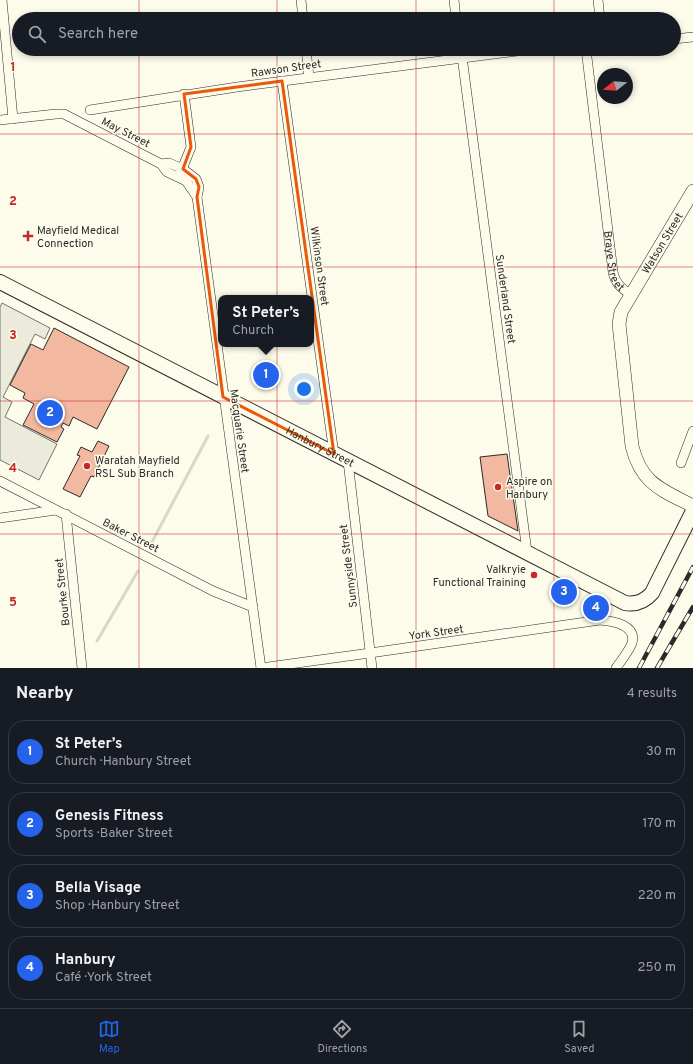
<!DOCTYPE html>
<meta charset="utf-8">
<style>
:root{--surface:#171b24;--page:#242831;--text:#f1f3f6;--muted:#9ea1a6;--line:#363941;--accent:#2563eb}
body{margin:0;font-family:Overpass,sans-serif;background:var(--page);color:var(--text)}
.compass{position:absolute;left:597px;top:68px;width:36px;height:36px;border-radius:50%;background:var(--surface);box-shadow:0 2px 6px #0003;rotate:253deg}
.you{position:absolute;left:304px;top:389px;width:14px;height:14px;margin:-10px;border:3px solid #fff;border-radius:50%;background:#1a73e8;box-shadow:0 0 0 6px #1a73e833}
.badge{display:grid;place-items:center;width:26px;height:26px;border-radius:50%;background:var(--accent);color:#fff;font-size:13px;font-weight:700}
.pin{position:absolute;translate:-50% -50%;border:2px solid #fff;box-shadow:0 1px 4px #0006}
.popup{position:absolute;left:218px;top:295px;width:96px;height:52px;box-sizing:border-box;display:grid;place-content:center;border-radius:8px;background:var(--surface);filter:drop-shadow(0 1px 3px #0005);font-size:13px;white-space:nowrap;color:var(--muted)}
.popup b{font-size:15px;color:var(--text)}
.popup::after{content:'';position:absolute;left:50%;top:100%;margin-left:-8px;border:8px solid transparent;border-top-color:var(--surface)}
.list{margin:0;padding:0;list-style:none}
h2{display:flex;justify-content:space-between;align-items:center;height:52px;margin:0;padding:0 16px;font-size:17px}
h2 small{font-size:13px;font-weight:400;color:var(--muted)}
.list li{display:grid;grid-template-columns:26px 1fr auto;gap:12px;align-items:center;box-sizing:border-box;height:64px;margin:0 8px 8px;padding:0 8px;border:1px solid var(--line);border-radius:16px}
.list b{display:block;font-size:15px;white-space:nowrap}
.list p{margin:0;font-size:13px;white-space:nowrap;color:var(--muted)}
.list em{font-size:13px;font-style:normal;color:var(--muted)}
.icon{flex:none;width:22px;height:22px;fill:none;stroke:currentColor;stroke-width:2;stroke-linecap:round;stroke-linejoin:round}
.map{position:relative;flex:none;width:693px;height:668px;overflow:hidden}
.search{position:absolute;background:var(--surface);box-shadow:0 2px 6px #0003;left:12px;right:12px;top:12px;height:44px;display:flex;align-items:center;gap:10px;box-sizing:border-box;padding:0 14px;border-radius:22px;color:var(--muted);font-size:15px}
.sheet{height:340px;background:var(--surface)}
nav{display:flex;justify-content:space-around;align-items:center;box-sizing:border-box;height:56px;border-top:1px solid var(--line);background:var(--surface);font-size:11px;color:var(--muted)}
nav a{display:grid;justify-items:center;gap:2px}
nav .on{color:var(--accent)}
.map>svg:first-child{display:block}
</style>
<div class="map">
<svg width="693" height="668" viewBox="0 0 693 668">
<rect width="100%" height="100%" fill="#fdfbea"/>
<!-- parking -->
<path fill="#eceadb" stroke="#74746e" d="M 2,303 L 50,328 L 45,339 L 35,334 L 3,397 L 12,402 L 5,417 L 57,444 L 39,480 L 0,460 L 0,307 Z"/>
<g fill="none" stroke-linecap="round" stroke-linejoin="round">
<!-- stream -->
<g stroke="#d8d7c9" stroke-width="3">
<path d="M 152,542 L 208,436"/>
<path d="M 97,641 L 138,571"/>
</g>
</g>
<!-- building -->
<g fill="#f2b8a0" stroke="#2b2b2b">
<path d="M 54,328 L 129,367 L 97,429 L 73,417 L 69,426 L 63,423 L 61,427 L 64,429 L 57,442 L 23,425 L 34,404 L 23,398 L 25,393 L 10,385 L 31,344 L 43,350 Z"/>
<path d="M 98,441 L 109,446 L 94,477 L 91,476 L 80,497 L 63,489 L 80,456 L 77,455 L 81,447 L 92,452 Z"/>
<path d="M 507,454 L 518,531 L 488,516 L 480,457 Z"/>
</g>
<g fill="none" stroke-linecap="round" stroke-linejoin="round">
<!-- street casing -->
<g stroke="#2b2b2b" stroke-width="10">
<g id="street">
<path d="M 2,0 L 13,119"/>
<path d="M 301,0 L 303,19"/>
<path d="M 454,0 L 456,19"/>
<path d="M 598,0 L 600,19"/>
<path d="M 674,39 L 693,37"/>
<path d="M 306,49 L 309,77"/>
<path d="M 461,49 L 527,552"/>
<path id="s1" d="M 586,49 L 613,272 C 615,284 623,289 631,295"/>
<path d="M 282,81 L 334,454"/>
<path d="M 90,110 L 237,87 L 533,49"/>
<path d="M 0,120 L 56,114 L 64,114 L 161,164 L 167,172 L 186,181 L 197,197"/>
<path d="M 161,164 L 169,163 L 183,169 L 196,179 L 199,187 L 197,197 L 261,668"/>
<path d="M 180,174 L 191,147 L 184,94"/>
<path d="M 348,461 L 372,668"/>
<path d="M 681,463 L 693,431"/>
<path d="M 0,481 L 213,591 L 253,607"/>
<path d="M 66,514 L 82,668"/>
<path d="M 0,518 L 56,510"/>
<path d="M 261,668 L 370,653 L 600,620 C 613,621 637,625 632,643 C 629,651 621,661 616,668"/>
</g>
</g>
<!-- secondary casing -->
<g stroke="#2b2b2b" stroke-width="14">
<path id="secondary" d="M 693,191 L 621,312 L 619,324 L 632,446 C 641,484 662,490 693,506"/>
</g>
<!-- primary casing -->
<g stroke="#2b2b2b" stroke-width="16">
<g id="primary">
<path id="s2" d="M 0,282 L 625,603 C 636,605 645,601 652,593 L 693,511"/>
</g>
</g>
<!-- street -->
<use href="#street" stroke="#fdfbea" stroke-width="9"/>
<!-- secondary -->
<use href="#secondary" stroke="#fdfbea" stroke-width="13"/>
<!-- primary -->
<use href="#primary" stroke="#fdfbea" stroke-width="14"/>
<!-- rail casing -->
<g stroke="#2b2b2b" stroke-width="4.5">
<g id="rail">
<path d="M 639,668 L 693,567"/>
<path d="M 657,668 L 693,607"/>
</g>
</g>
<!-- rail -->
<use href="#rail" stroke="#fdfbea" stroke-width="3" stroke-dasharray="9" stroke-linecap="butt"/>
</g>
<!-- marked area -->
<path fill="none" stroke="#e8590c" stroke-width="3" stroke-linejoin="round" d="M 282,81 L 334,454 L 223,397 L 197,197 L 199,187 L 196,179 L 183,169 L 191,147 L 184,94 Z"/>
<!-- grid -->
<path fill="none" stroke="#c62828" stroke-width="1" stroke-opacity="0.55" d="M 139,0 L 139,19M 277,0 L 277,19M 416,0 L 416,19M 554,0 L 554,19M 139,49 L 139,668M 277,49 L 277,668M 416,49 L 416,668M 554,49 L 554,668M 0,134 L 693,134M 0,267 L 693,267M 0,401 L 693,401M 0,534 L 693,534"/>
<!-- markers -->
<g fill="#c62828" stroke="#fdfbea" stroke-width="1.5">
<path d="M26 230h4v4h4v4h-4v4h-4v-4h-4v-4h4z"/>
<circle cx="87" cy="466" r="4"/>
<circle cx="498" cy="487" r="4"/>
<circle cx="534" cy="575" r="4"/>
</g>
<g text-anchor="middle" stroke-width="3" stroke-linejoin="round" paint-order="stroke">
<!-- street labels -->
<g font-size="11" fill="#2b2b2b" stroke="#fdfbea">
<text transform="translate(286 68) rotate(-8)" y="4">Rawson Street</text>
<text transform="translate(126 132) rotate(27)" y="4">May Street</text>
<text transform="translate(662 243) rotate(-59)" y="4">Watson Street</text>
<text dy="4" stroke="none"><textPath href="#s1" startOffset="214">Braye Street</textPath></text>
<text transform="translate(320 266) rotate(82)" y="4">Wilkinson Street</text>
<text transform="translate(506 299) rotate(82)" y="4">Sunderland Street</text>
<text transform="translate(240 431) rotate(82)" y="4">Macquarie Street</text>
<text dy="4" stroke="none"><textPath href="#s2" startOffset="360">Hanbury Street</textPath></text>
<text transform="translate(131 535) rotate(27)" y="4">Baker Street</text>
<text transform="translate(348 566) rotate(-97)" y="4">Sunnyside Street</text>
<text transform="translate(62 592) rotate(-96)" y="4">Bourke Street</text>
<text transform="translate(436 632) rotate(-8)" y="4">York Street</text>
</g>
<!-- poi labels -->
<g font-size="11" fill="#2b2b2b" stroke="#fdfbea" text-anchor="start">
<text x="37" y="234">Mayfield Medical<tspan x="37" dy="13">Connection</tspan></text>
<text x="95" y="464">Waratah Mayfield<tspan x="95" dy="13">RSL Sub Branch</tspan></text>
<text x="506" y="485">Aspire on<tspan x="506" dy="13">Hanbury</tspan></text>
<text x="526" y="573" text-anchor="end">Valkryie<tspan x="526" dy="13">Functional Training</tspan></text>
</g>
</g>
<g font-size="13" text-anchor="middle" font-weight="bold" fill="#c62828" stroke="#fdfbea" stroke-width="3" stroke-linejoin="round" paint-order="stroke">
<text x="13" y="71">1</text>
<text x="13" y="205">2</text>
<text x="13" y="339">3</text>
<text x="13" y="472">4</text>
<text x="13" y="606">5</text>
</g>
</svg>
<svg class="compass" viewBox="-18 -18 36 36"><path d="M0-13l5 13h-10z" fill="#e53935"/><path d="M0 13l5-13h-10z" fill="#9ea1a6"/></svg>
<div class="you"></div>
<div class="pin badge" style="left:266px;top:375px">1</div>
<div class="popup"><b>St Peter’s</b>Church</div>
<div class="pin badge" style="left:50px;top:413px">2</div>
<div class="pin badge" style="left:564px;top:592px">3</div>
<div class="pin badge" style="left:596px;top:608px">4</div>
<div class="search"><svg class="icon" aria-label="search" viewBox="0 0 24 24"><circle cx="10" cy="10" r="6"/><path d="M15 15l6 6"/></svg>Search here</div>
</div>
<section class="sheet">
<h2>Nearby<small>4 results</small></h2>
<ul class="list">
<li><span class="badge">1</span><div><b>St Peter’s</b><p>Church · Hanbury Street</p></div><em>30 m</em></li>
<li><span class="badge">2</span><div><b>Genesis Fitness</b><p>Sports · Baker Street</p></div><em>170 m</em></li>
<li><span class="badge">3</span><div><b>Bella Visage</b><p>Shop · Hanbury Street</p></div><em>220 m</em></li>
<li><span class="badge">4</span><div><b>Hanbury</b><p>Café · York Street</p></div><em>250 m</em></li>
</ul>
</section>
<nav>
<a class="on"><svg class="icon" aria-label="map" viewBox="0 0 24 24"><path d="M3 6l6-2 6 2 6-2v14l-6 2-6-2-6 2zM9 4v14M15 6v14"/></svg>Map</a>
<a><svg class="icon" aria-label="directions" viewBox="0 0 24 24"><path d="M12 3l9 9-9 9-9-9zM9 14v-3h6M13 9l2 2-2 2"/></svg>Directions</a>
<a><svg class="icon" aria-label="saved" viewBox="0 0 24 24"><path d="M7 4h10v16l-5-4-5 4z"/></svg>Saved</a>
</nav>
